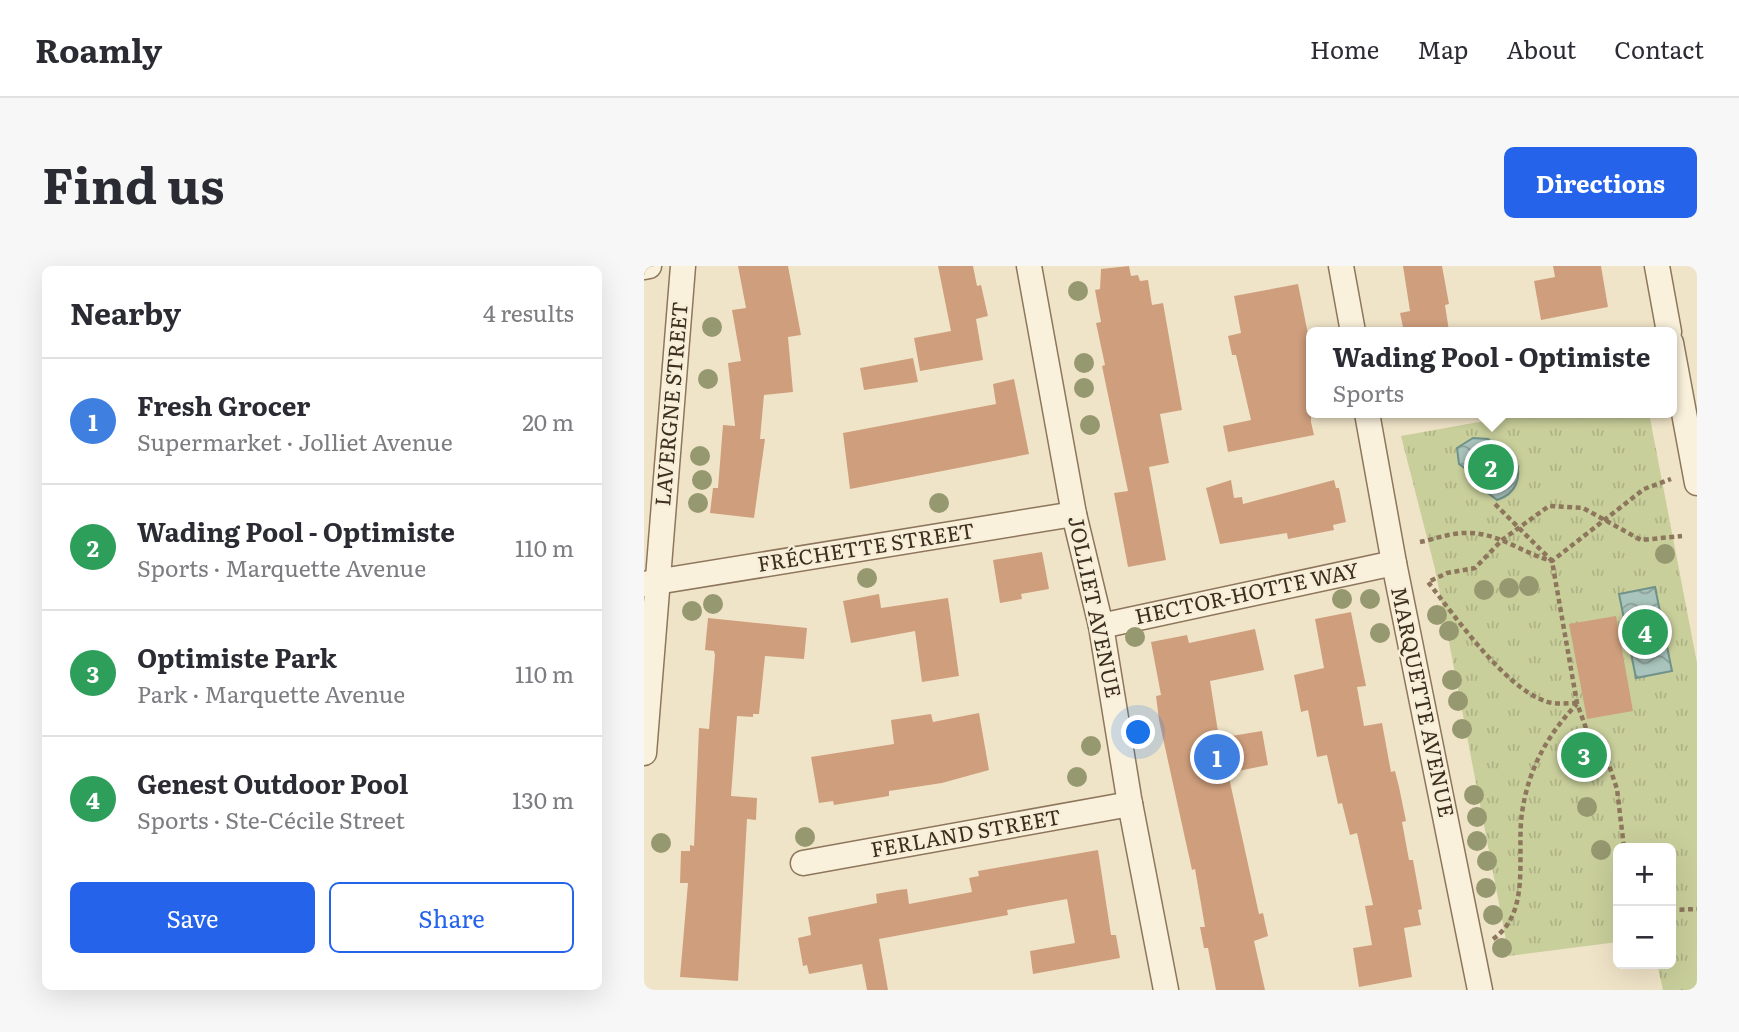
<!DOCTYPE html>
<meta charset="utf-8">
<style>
:root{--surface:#fff;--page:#f7f7f7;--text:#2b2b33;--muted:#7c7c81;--line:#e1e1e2;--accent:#2563eb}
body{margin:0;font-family:Literata,serif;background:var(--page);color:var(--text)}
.controls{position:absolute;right:21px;bottom:21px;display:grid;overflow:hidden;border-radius:10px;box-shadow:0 7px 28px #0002}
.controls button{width:63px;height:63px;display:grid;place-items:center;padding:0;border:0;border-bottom:2px solid var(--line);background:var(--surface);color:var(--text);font:35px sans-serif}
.you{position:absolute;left:495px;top:467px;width:24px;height:24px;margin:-18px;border:5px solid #fff;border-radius:50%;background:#1a73e8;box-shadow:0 0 0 10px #1a73e833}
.badge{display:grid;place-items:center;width:46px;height:46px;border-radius:50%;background:var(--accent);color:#fff;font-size:23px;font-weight:700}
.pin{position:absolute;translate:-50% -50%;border:4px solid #fff;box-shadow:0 2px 7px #0006}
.popup{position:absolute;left:662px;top:61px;width:371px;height:91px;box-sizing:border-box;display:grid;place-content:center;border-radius:10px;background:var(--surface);filter:drop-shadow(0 2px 5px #0005);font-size:23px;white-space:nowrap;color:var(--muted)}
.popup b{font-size:26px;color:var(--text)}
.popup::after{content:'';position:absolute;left:50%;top:100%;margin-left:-14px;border:14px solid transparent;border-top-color:var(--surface)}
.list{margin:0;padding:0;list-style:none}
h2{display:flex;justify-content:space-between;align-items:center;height:91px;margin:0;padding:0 28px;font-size:30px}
h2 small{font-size:23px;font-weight:400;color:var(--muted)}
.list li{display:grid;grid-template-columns:46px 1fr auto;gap:21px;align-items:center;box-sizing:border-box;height:126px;padding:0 28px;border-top:2px solid var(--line)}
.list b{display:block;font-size:26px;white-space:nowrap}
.list p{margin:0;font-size:23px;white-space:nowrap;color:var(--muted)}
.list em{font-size:23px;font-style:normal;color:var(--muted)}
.actions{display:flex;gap:14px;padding:21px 28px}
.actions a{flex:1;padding:16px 0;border:2px solid var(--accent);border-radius:10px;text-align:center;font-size:24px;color:var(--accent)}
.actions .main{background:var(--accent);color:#fff}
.map{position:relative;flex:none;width:1053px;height:724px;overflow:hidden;border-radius:10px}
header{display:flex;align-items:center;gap:42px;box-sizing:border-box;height:98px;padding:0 35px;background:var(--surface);border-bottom:2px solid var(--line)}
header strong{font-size:33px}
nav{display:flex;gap:38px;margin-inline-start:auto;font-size:24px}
.intro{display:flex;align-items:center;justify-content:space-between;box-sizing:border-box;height:168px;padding:0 42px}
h1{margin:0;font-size:49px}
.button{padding:18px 32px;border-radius:10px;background:var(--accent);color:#fff;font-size:24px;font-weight:700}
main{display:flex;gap:42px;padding:0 42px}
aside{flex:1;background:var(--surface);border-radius:10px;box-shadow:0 7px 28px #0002}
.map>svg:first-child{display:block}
</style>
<header>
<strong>Roamly</strong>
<nav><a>Home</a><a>Map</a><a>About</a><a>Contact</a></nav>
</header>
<div class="intro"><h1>Find us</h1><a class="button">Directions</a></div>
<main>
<aside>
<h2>Nearby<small>4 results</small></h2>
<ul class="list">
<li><span class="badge" style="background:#3f7fe0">1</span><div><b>Fresh Grocer</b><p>Supermarket · Jolliet Avenue</p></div><em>20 m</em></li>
<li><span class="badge" style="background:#2e9e5b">2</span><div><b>Wading Pool - Optimiste</b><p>Sports · Marquette Avenue</p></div><em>110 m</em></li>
<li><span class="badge" style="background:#2e9e5b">3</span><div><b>Optimiste Park</b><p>Park · Marquette Avenue</p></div><em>110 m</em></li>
<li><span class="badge" style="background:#2e9e5b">4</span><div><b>Genest Outdoor Pool</b><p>Sports · Ste-Cécile Street</p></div><em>130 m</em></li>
</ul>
<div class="actions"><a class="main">Save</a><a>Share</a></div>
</aside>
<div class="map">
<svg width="1053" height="724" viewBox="0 0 1053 724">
<defs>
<pattern id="grass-tufts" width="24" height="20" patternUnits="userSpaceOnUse" patternTransform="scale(1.75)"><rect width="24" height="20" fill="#c9cf9b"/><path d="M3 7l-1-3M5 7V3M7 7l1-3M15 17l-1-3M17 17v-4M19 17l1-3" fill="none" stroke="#aeb285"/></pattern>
<pattern id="water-waves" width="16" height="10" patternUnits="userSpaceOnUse" patternTransform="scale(1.75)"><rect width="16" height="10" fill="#a9c4bc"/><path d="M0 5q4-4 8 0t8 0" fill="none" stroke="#8ba098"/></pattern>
</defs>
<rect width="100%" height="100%" fill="#f0e4c8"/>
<!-- grass -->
<path fill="url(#grass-tufts)" d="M 885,147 L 1005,147 L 1053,397 L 1053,724 L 1019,724 L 1013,698 L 1027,698 L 1027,582 L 974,582 L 974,676 L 865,690 L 791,303 L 757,170 Z"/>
<!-- water -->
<g fill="url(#water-waves)" stroke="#6f938a" stroke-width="2">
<path d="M 829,172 L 844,173 L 872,194 C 878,212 872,228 853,234 L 840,224 L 834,212 L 815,198 L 813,182 Z"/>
<path d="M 1011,321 L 1028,405 L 992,412 L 975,328 Z"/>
</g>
<!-- building -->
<g fill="#cf9f7d">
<path d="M 94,0 L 144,0 L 157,69 L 144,71 L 149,126 L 120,129 L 116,173 L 121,173 L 110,252 L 66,247 L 69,222 L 74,222 L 79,159 L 91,160 L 84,97 L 97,95 L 88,44 L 102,42 Z"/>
<path d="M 294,0 L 329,0 L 333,20 L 337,19 L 344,50 L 332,53 L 339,94 L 276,105 L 270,72 L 307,65 Z"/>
<path d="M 485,0 L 487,10 L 494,9 L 496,15 L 504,14 L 508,39 L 519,37 L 538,144 L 516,148 L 525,197 L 505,201 L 522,294 L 484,301 L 470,227 L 484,225 L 458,100 L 461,99 L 452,57 L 457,56 L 451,24 L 456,23 L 457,3 Z"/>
<path d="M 759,0 L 798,0 L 805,38 L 801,39 L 805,65 L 760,66 L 756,47 L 766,45 Z"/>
<path d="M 909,0 L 957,0 L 964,41 L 897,54 L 890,15 L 911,11 Z"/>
<path d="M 654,18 L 667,83 L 667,156 L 670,169 L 584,186 L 579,160 L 607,154 L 592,89 L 588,89 L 584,70 L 597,67 L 590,30 Z"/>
<path d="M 269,92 L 274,116 L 220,124 L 216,102 Z"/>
<path d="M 370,113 L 385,188 L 206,223 L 199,167 L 352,138 L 349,118 Z"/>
<path d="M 587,214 L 590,232 L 598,231 L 599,238 L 690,214 L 692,222 L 695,222 L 702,256 L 689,259 L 690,264 L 644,273 L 643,267 L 576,278 L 562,222 Z"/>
<path d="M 398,286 L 405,323 L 377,328 L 378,333 L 356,337 L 349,294 Z"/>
<path d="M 235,328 L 237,342 L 304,332 L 315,410 L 278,416 L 271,365 L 207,377 L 199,335 Z"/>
<path d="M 707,346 L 722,420 L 713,421 L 720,460 L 738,457 L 747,506 L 751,505 L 755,521 L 762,555 L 758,556 L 765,594 L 769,594 L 778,643 L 774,644 L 777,659 L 760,662 L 768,711 L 715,721 L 709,682 L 728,679 L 721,640 L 729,639 L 713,567 L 706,569 L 698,537 L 694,538 L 683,489 L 673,491 L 664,444 L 657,446 L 650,409 L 680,402 L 671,353 Z"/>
<path d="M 972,350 L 989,445 L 943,453 L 925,358 Z"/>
<path d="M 64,352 L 163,362 L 160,393 L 121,390 L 115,448 L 109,448 L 109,451 L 93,450 L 87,530 L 113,532 L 112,554 L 103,553 L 94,715 L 36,711 L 44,617 L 36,617 L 37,585 L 46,585 L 46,579 L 50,580 L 55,462 L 65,463 L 71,389 L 70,385 L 61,384 Z"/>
<path d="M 611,363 L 620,404 L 566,415 L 575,472 L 618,465 L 624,499 L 584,507 L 615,648 L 619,647 L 624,670 L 610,675 L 621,724 L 572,724 L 564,682 L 560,682 L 556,661 L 561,661 L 551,603 L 548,604 L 515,454 L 512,430 L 517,429 L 507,376 L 543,369 L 545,377 Z"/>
<path d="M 335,447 L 345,504 L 298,517 L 245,525 L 245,530 L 190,539 L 189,535 L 175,537 L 167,491 L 250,478 L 247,454 L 287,448 L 289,456 Z"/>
<path d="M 454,584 L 467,669 L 472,669 L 476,692 L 389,708 L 386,685 L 431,677 L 423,633 L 363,644 L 364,649 L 235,673 L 244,724 L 223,724 L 218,698 L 165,708 L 163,699 L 159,700 L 154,672 L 167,669 L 164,651 L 233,637 L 232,628 L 254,624 L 263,623 L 265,638 L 328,626 L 325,612 L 335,610 L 334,605 Z"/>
</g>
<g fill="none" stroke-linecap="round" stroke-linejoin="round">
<!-- minor casing -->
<g stroke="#8d765c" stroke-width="27">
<g id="minor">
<path d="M 385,0 L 430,248 L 457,360 L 485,532 L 522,724"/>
<path d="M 697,0 L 709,66"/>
<path d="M 1013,0 L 1025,66"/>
<path d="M 0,1 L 5,0"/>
<path d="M 1027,77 L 1053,217"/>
<path d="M 723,147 L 750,297 L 836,724"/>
<path d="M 0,318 L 430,248"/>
<path d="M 457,360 L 750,297"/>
<path d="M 0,487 L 39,0"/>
<path d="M 159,597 L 486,538"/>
</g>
</g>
<!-- path -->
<g stroke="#8d765c" stroke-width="4.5" stroke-dasharray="5 3.5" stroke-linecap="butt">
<path d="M 851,238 L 908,295 L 933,437 L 943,465 L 961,487 L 973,523 L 980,582"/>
<path d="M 776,276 C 791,273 809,266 825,267 C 855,267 880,288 908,295 L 1000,223 L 1027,213"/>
<path d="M 933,437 C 924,437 910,439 901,435 C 860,421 811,350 784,316 L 803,307 L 831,302 L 858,274 L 905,240 L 939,242 L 997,274 L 1038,270"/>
<path d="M 1027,644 L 1053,643"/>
<path d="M 849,673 C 888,646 872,589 878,547 C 884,504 903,469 933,438"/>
</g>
<!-- minor -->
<use href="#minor" stroke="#faf1dc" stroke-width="24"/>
</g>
<!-- trees -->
<g fill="#96986f">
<circle cx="434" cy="25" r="10"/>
<circle cx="68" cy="61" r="10"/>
<circle cx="440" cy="97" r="10"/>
<circle cx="64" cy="113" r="10"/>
<circle cx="440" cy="122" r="10"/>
<circle cx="446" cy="159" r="10"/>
<circle cx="56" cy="190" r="10"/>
<circle cx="58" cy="214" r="10"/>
<circle cx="54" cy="237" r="10"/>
<circle cx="295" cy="237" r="10"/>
<circle cx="1021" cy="288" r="10"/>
<circle cx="223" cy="312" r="10"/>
<circle cx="885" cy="320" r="10"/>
<circle cx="865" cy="322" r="10"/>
<circle cx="840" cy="324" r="10"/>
<circle cx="698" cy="333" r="10"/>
<circle cx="726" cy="333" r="10"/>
<circle cx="69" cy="338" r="10"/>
<circle cx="48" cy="345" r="10"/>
<circle cx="793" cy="349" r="10"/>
<circle cx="805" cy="365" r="10"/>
<circle cx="736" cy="367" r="10"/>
<circle cx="491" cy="371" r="10"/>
<circle cx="808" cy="414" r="10"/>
<circle cx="814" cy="435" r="10"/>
<circle cx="818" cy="463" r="10"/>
<circle cx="447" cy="480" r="10"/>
<circle cx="433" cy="511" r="10"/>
<circle cx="830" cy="529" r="10"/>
<circle cx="943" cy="541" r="10"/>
<circle cx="833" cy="551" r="10"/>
<circle cx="161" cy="571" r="10"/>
<circle cx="833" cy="575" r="10"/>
<circle cx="17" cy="577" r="10"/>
<circle cx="957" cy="584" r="10"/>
<circle cx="843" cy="595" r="10"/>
<circle cx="842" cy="622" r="10"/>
<circle cx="849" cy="649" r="10"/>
<circle cx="858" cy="682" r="10"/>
</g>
<g text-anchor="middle" stroke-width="5" stroke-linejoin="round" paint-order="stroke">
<!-- street labels -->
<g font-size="21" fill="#3d2e20" stroke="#f7eed8">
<text transform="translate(28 138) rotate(-85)" y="7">LAVERGNE STREET</text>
<text transform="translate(222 282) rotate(-9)" y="7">FRÉCHETTE STREET</text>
<text transform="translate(603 328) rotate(-12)" y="7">HECTOR-HOTTE WAY</text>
<text transform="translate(450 341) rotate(78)" y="7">JOLLIET AVENUE</text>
<text transform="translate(778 436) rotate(78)" y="7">MARQUETTE AVENUE</text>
<text transform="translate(322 568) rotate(-10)" y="7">FERLAND STREET</text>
</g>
</g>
</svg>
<div class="controls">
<button>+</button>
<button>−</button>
</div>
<div class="you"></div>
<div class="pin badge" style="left:573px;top:491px;background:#3f7fe0">1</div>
<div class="pin badge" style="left:847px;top:201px;background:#2e9e5b">2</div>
<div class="popup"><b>Wading Pool - Optimiste</b>Sports</div>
<div class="pin badge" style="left:940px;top:489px;background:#2e9e5b">3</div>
<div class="pin badge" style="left:1001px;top:366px;background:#2e9e5b">4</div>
</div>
</main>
